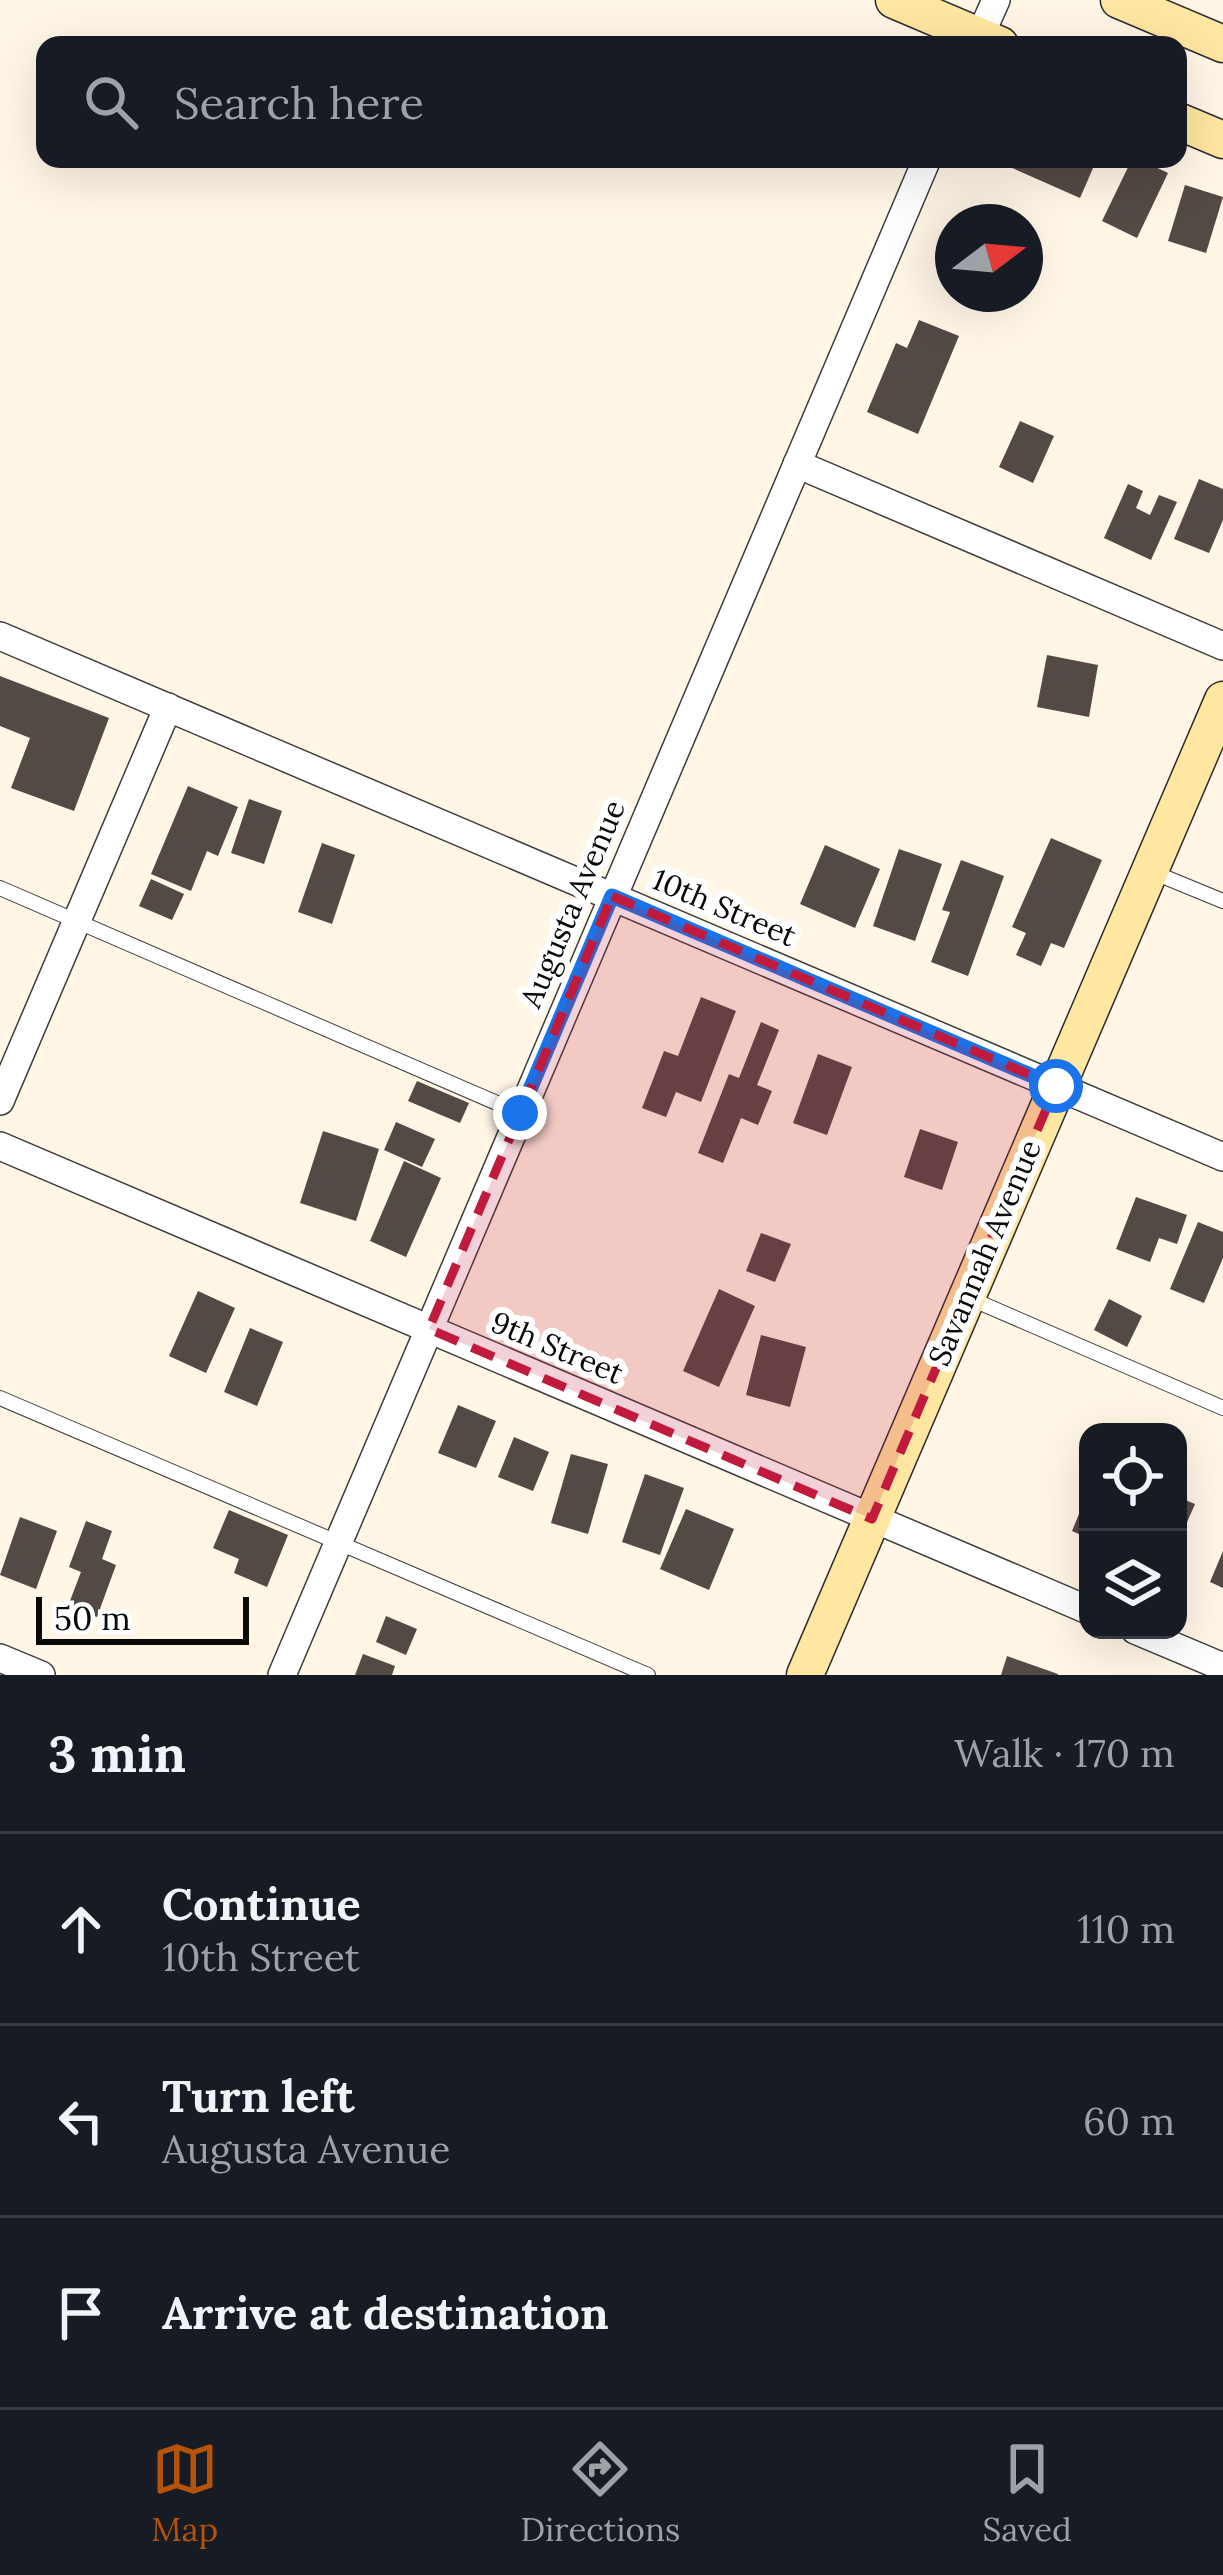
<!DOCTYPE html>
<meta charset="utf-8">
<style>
:root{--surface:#171b24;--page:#20242c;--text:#f1f3f6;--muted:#9ea1a6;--line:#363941;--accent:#b45309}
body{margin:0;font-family:Lora,serif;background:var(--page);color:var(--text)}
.controls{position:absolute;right:36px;bottom:36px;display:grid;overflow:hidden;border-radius:24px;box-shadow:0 12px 48px #0002}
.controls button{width:108px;height:108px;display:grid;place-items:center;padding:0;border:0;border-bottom:3px solid var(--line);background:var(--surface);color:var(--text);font:60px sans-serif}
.compass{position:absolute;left:935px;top:204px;width:108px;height:108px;border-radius:50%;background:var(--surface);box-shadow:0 12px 48px #0002;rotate:74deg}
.scale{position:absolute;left:36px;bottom:30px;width:213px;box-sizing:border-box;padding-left:12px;border:6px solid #0a0a0a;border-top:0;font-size:33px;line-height:42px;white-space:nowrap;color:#0a0a0a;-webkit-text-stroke:9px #fff;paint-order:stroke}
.stop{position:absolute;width:36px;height:36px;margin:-27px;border:9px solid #1a73e8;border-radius:50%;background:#fff}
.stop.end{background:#1a73e8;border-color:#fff;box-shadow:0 3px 12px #0008}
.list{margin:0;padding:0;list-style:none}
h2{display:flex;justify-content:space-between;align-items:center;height:156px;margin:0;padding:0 48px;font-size:51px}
h2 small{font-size:39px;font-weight:400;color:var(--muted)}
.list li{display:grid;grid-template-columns:78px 1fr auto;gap:36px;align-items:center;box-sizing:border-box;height:192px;padding:0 48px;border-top:3px solid var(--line)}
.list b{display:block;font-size:45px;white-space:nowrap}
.list p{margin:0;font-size:39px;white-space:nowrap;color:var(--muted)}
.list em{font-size:39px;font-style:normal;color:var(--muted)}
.icon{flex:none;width:66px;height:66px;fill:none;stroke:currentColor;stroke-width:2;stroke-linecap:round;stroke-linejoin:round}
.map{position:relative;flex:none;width:1223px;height:1675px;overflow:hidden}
.search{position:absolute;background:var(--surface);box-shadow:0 12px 48px #0002;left:36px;right:36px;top:36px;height:132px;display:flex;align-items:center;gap:30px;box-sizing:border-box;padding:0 42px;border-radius:24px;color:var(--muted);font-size:45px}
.sheet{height:732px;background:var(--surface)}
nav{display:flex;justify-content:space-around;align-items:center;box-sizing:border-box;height:168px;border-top:3px solid var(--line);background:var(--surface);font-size:33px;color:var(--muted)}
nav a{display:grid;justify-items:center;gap:6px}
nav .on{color:var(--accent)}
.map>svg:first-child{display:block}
</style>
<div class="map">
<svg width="1223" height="1675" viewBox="0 0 1223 1675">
<rect width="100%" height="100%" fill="#fff6e6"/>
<!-- building -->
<g fill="#534945">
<path d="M 992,159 L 1097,159 L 1080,198 Z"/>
<path d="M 1132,159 L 1139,159 L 1168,173 L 1137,238 L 1102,221 Z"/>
<path d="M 1185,185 L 1223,197 L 1206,253 L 1168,241 Z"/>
<path d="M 919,320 L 959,336 L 918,434 L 867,412 L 896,343 L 907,348 Z"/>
<path d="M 1020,421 L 1054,436 L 1033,483 L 999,467 Z"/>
<path d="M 1199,479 L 1223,489 L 1223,520 L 1209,553 L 1174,539 Z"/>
<path d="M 1128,484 L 1143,491 L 1136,508 L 1150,515 L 1159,495 L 1177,502 L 1151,560 L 1104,538 Z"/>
<path d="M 1047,655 L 1098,665 L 1089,717 L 1037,707 Z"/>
<path d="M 0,676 L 109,718 L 74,811 L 11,788 L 30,738 L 0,726 Z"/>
<path d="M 188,786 L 238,807 L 218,856 L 207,851 L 191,891 L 151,874 Z"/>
<path d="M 249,799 L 282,811 L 264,864 L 231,853 Z"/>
<path d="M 1051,838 L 1102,860 L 1064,948 L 1051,943 L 1041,966 L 1016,955 L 1026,933 L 1012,927 Z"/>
<path d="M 322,843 L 355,855 L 332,924 L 298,912 Z"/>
<path d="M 825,845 L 880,869 L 855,928 L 800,904 Z"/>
<path d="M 899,849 L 942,864 L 915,941 L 873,926 Z"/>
<path d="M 961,860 L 1004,876 L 968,976 L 931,962 L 950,912 L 942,910 Z"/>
<path d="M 151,879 L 184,894 L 172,920 L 139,906 Z"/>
<path d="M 701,997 L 736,1011 L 701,1102 L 676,1092 L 666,1117 L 642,1108 L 664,1051 L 678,1056 Z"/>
<path d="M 761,1022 L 779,1030 L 757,1085 L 772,1091 L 758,1125 L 741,1118 L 723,1163 L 698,1153 L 729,1074 L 739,1078 Z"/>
<path d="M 818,1054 L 852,1067 L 827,1135 L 793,1123 Z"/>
<path d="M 417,1081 L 469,1103 L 460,1123 L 408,1101 Z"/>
<path d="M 396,1122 L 435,1139 L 422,1167 L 384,1150 Z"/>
<path d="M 920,1129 L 958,1142 L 942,1190 L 904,1177 Z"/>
<path d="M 323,1131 L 379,1149 L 356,1221 L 300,1203 Z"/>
<path d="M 404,1161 L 441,1178 L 406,1257 L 370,1241 Z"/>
<path d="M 1136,1197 L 1187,1215 L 1177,1244 L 1159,1238 L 1150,1262 L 1116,1249 Z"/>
<path d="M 1198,1222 L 1223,1232 L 1223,1258 L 1204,1303 L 1170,1289 Z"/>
<path d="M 761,1233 L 791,1244 L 775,1282 L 746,1271 Z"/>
<path d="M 719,1289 L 755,1306 L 719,1387 L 683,1371 Z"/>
<path d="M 198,1291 L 235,1308 L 206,1373 L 169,1356 Z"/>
<path d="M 1109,1299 L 1142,1316 L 1127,1347 L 1094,1330 Z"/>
<path d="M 250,1328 L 283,1342 L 257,1406 L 224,1392 Z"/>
<path d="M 761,1335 L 806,1347 L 790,1407 L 746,1395 Z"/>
<path d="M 458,1405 L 496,1421 L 476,1468 L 438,1453 Z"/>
<path d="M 514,1437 L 549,1452 L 533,1491 L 498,1477 Z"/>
<path d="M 571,1454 L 608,1464 L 588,1534 L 551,1523 Z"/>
<path d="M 645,1474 L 684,1488 L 660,1555 L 622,1542 Z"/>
<path d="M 1088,1492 L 1088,1538 L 1072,1531 Z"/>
<path d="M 1178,1497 L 1195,1504 L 1178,1543 Z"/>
<path d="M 686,1509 L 734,1529 L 709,1590 L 660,1569 Z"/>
<path d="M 229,1510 L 288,1535 L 267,1587 L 234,1573 L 239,1559 L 213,1548 Z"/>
<path d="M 20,1517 L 57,1531 L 36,1589 L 0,1575 Z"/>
<path d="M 86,1521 L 112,1531 L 102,1559 L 116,1565 L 97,1617 L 68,1606 L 81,1572 L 69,1567 Z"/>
<path d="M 1223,1551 L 1223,1588 L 1210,1582 Z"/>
<path d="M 386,1616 L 417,1629 L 406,1655 L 376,1642 Z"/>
<path d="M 363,1654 L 395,1666 L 392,1675 L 355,1675 Z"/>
<path d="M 1007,1656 L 1058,1674 L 1058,1675 L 1001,1675 Z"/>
</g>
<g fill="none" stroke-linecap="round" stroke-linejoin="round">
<!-- lane casing -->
<g stroke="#3d3d3d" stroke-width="16">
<g id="lane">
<path d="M 1150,871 L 1223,901"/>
<path d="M 0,888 L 520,1113"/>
<path d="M 969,1298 L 1223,1408"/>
<path d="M 0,1398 L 648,1675"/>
</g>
</g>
<!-- street casing -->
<g stroke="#3d3d3d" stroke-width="30">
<g id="street">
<path d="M 976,45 L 996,0"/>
<path d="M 797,464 L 1223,646"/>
<path d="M 0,636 L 1223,1157"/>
<path d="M 0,1101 L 168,707"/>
<path d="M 0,1146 L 1088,1610"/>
<path d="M 1135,1630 L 1223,1667"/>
<path d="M 0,1658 L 41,1675"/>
<path d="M 282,1675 L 927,159"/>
</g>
</g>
<!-- secondary casing -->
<g stroke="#2c2c2c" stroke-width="39">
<g id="secondary">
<path d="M 894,0 L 1000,45"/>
<path d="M 1119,0 L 1223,44"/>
<path d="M 1178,121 L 1223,140"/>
<path d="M 805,1675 L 1223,700"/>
</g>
</g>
<!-- lane -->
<use href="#lane" stroke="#fff" stroke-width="14"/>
<!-- street -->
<use href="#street" stroke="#fff" stroke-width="27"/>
<!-- secondary -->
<use href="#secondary" stroke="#ffe6a1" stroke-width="36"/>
</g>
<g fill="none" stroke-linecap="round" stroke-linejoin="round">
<!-- route -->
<path stroke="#1a73e8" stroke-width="15" d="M 520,1113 L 612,896 L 1056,1086"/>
</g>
<!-- marked area -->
<path fill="#c11a3c" fill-opacity="0.2" stroke="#c11a3c" stroke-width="9" stroke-dasharray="24 15" stroke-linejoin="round" d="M 612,896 L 1056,1086 L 872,1519 L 429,1329 Z"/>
<g text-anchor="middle" stroke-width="12" stroke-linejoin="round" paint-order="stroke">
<!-- street labels -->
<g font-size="30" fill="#0a0a0a" stroke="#fff">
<text transform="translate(573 904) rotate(-67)" y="10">Augusta Avenue</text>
<text transform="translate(724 908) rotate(23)" y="10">10th Street</text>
<text transform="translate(985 1253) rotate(-67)" y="10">Savannah Avenue</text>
<text transform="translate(557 1348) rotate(23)" y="10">9th Street</text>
</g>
</g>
</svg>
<div class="controls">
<button><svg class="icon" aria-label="locate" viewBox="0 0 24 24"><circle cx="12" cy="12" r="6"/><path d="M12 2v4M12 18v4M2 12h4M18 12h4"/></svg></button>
<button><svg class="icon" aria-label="layers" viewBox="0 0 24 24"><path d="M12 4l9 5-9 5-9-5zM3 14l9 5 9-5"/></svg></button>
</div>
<svg class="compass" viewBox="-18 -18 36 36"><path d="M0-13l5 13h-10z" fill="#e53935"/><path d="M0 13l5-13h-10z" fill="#9ea1a6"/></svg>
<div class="scale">50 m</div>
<div class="stop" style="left:1056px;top:1086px"></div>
<div class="stop end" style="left:520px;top:1113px"></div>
<div class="search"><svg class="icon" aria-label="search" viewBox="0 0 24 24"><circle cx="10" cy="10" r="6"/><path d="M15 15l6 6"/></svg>Search here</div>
</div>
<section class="sheet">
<h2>3 min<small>Walk · 170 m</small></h2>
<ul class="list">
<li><svg class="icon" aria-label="ahead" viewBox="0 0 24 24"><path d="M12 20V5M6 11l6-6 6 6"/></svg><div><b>Continue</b><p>10th Street</p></div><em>110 m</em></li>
<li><svg class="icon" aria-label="left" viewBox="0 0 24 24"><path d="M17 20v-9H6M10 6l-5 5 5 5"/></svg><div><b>Turn left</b><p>Augusta Avenue</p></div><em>60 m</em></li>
<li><svg class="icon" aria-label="arrive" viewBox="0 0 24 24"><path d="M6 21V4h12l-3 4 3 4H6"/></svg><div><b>Arrive at destination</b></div></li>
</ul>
</section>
<nav>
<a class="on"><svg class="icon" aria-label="map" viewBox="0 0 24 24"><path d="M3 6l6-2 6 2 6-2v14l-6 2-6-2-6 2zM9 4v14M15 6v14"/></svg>Map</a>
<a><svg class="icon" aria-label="directions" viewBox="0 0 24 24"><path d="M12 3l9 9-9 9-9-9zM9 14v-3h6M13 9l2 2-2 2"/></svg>Directions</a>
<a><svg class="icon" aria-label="saved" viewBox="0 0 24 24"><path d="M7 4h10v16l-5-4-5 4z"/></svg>Saved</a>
</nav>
